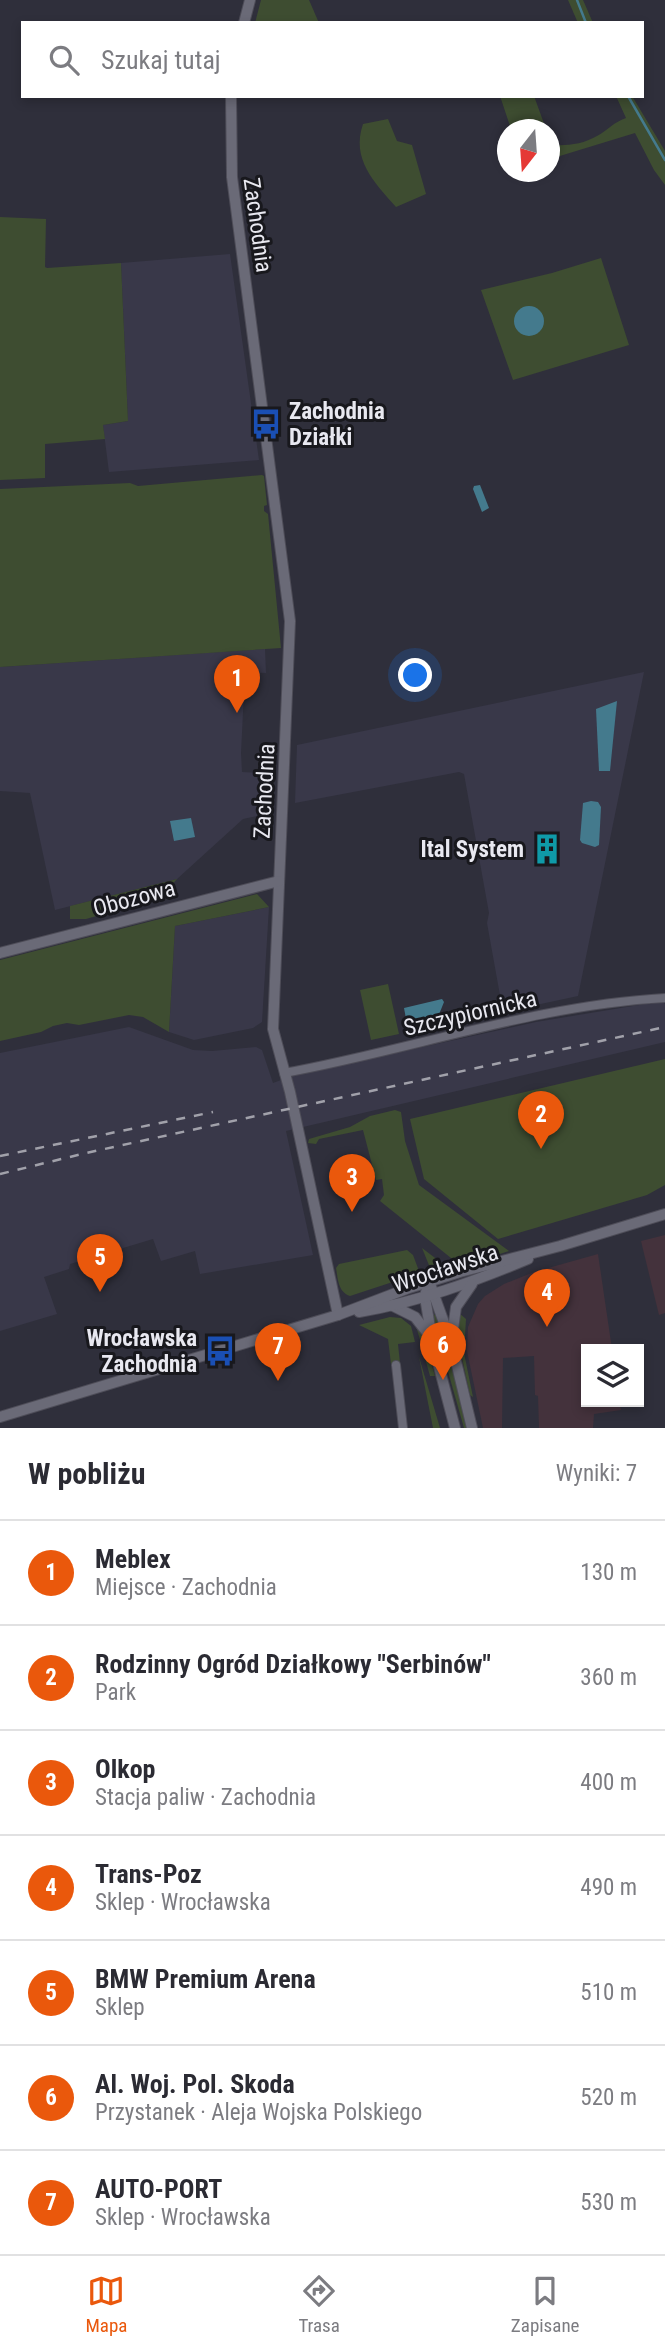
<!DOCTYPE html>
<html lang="pl">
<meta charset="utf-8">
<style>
:root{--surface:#fff;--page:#f2f2f3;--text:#2b2b33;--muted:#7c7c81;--line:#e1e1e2;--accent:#ea580c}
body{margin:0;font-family:"Roboto Condensed",sans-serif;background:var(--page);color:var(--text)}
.controls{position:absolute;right:21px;bottom:21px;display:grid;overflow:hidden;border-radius:0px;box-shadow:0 4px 10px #0003}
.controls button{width:63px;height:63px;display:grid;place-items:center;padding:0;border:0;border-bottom:2px solid var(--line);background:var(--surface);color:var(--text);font:35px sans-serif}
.compass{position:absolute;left:497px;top:119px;width:63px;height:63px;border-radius:50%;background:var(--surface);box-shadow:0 4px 10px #0003;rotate:197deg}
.you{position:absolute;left:416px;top:676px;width:24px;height:24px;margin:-18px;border:5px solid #fff;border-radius:50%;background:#1a73e8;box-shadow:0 0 0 10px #1a73e833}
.badge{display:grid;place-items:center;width:46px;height:46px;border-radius:50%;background:var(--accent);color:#fff;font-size:23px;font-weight:700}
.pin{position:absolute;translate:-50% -58px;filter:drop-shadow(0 2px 4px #0008)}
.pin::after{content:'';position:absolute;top:37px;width:24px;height:21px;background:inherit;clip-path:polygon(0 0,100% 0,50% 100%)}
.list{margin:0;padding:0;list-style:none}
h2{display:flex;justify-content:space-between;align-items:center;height:91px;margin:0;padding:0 28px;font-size:30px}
h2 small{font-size:23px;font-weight:400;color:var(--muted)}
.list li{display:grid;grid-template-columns:46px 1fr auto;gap:21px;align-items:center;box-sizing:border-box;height:105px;padding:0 28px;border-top:2px solid var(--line)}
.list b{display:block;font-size:26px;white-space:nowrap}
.list p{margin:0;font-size:23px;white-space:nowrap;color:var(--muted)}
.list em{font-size:23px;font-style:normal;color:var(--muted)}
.icon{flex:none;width:38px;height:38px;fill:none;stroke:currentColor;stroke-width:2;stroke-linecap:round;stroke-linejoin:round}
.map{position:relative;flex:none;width:665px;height:1428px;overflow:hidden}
.search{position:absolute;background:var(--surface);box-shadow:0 4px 10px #0003;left:21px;right:21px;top:21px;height:77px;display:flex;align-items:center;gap:18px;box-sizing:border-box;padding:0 24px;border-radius:0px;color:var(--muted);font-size:26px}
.sheet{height:826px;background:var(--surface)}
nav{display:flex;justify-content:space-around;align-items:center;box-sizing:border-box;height:98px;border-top:2px solid var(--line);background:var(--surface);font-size:19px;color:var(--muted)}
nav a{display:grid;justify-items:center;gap:4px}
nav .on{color:var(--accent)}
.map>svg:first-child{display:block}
</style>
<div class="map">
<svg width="665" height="1428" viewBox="0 0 665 1428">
<rect width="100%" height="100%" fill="#2f2f3b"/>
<!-- commercial -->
<g fill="#44323c">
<path d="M 665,1235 L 665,1313 L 659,1315 L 641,1241 Z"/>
<path d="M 598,1254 L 612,1349 L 586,1349 L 586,1402 L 619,1402 L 621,1410 L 594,1414 L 593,1428 L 539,1428 L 538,1396 L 535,1395 L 534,1356 L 503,1358 L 502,1428 L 483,1428 L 467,1351 L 468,1327 L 478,1304 L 485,1296 L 504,1284 L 534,1272 Z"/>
</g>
<!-- built -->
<g fill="#393849">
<path d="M 230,254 L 259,460 L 109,472 L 103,425 L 128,421 L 121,263 Z"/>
<path d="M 265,649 L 266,673 L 245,672 L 241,753 L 242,772 L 261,773 L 263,776 L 262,815 L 243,819 L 177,879 L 55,910 L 30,793 L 0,791 L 0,667 Z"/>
<path d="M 644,672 L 578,996 L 503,1012 L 487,923 L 489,913 L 464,774 L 459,772 L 295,803 L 297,745 Z"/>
<path d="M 269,907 L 262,1022 L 253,1028 L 194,1040 L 169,1032 L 175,926 Z"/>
<path d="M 663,1001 L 665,1004 L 665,1042 L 286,1131 L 313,1255 L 200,1274 L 195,1251 L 161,1261 L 153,1239 L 70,1264 L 69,1269 L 44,1277 L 57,1314 L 0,1331 L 0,1053 L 129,1027 L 193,1050 L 212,1051 L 256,1047 L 262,1050 L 273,1083 L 292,1076 L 536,1022 Z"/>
</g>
<!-- green -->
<g fill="#3e4d31">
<path d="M 261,0 L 309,0 L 319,23 L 255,23 Z"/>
<path d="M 568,0 L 583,0 L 593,23 L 578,23 Z"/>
<path d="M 500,96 L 534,96 L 546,129 L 511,129 Z"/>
<path d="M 616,96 L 632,96 L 665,151 L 665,185 L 654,170 L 635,133 L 550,159 L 550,138 L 552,145 C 568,146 583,144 597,136 C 608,130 614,122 626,118 Z"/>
<path d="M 388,119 L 397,141 L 412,145 L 426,194 L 396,207 C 374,182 351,159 363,124 Z"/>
<path d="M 0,217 L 46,219 L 45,267 L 47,268 L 121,263 L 128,421 L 103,425 L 105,439 L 45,444 L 45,478 L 0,480 Z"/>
<path d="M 601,258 L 629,345 L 513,380 L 481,290 L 552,273 Z"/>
<path d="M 262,475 L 264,476 L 267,505 L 264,506 L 264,511 L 268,514 L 281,648 L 0,667 L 0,489 L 130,483 L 138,486 Z"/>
<path d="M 177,879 L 160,898 L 86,919 L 70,919 L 70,906 Z"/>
<path d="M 257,894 L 269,907 L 175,926 L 169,1032 L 143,1017 L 129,1015 L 79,1025 L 67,1023 L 53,1026 L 41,1032 L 0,1041 L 0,960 Z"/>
<path d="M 388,984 L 399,1034 L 371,1040 L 360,990 Z"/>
<path d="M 665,1059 L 665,1185 L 647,1195 L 498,1239 L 424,1179 L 410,1119 Z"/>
<path d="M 395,1110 L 401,1112 L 405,1141 L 419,1185 L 509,1251 L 475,1262 L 456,1262 L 380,1201 L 384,1195 L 382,1179 L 376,1180 L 363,1130 L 319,1139 L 316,1144 L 308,1143 L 309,1139 L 350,1127 L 370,1116 Z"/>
<path d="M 422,1248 L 443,1264 L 444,1271 L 433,1275 Z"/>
<path d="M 407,1250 L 413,1255 L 419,1271 L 422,1271 L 424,1278 L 413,1281 L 411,1276 L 350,1296 C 338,1292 338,1279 336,1268 L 339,1264 Z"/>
<path d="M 459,1313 L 466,1319 L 464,1353 L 473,1397 L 470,1395 L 457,1335 Z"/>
<path d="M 438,1314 L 467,1428 L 464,1428 L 432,1315 Z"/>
<path d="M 390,1317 L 401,1318 L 411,1326 L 415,1342 L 398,1344 L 400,1363 L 391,1364 L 388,1339 L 359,1325 Z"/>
<path d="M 415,1322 L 423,1334 L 435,1376 L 430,1376 Z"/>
<path d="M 419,1357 L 440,1428 L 433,1428 Z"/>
</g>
<!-- water -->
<g fill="#447a8d">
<circle cx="529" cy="321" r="15"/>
<path d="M 480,485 L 489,508 L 482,512 L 473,489 L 474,486 Z"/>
<path d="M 617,701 L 610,771 L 599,771 L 596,709 Z"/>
<path d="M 591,801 L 598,802 L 601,807 L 599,845 L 595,847 L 582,843 L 580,840 L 583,803 Z"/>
<path d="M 191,818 L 195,837 L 174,841 L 170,821 Z"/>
<path d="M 442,999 L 444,1002 L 438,1017 L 410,1025 L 407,1024 L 404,1008 Z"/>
</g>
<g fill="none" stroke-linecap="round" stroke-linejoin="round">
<!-- stream -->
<g stroke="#447a8d" stroke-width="2.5">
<path d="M 577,0 L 586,23"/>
<path d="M 628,96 L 665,160"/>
</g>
<!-- minor casing -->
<g stroke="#4e4d58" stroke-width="10">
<g id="minor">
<path d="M 284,1073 C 411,1050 536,1005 665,998"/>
<path d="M 396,1365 L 403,1428"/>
</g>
</g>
<!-- tertiary casing -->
<g stroke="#4e4d58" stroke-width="12">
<g id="tertiary">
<path d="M 244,23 L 250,0"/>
<path d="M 231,96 L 232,177 L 290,621 L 273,1029 L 290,1092 L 338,1315"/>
<path d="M 0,953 L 279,881"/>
<path d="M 429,1281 L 452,1345 L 472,1428"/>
<path d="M 426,1292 L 425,1297 L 432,1340 L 455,1428"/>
<path d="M 393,1306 L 415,1317 L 429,1335"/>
<path d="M 359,1312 C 418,1302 473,1282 528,1259"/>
<path d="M 452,1337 L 456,1307 L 472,1284"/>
<path d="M 0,1417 L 338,1315 L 409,1288 L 460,1272 L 560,1246 L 665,1214"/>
</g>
</g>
<!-- minor -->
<use href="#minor" stroke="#6a6a77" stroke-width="8"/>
<!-- tertiary -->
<use href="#tertiary" stroke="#6a6a77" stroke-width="10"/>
<!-- rail -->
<g stroke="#a1a1aa" stroke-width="2.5" stroke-dasharray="9 9" stroke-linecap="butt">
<path d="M 0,1156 L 213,1112"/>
<path d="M 0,1174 L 86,1153 L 665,1027"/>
</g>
</g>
<!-- icons -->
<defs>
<g id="bus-bare" transform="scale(2.415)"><path d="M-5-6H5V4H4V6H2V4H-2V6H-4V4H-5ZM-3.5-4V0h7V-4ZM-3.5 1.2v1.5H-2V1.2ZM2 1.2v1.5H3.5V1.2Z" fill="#1a4fb4" stroke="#18181d" stroke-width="2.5" paint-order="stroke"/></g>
<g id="building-bare" transform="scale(2.415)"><path d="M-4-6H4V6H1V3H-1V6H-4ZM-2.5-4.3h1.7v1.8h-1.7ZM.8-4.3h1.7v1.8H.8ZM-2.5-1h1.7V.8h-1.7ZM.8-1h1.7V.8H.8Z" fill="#0f9aa8" stroke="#18181d" stroke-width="2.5" paint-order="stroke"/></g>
</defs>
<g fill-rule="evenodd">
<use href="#bus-bare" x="266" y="424"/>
<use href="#building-bare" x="547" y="849"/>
<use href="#bus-bare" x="220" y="1351"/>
</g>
<g text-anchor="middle" stroke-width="6" stroke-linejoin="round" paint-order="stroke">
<!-- street labels -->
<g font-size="23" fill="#e8e8f0" stroke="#18181d">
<text transform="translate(258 225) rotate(82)" y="8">Zachodnia</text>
<text transform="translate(264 791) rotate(-87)" y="8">Zachodnia</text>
<text transform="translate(134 898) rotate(-15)" y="8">Obozowa</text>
<text transform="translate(470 1013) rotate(-13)" y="8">Szczypiornicka</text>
<text transform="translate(445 1268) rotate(-18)" y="8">Wrocławska</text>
</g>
<!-- poi labels -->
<g font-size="23" font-weight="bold" fill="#e8e8f0" stroke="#18181d" text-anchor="end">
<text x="289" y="419" text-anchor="start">Zachodnia<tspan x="289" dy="26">Działki</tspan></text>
<text x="524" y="857">Ital System</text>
<text x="197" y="1346">Wrocławska<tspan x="197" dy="26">Zachodnia</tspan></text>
</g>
</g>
</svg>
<div class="controls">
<button><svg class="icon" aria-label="layers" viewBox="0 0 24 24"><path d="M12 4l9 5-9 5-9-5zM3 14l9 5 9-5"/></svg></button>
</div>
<svg class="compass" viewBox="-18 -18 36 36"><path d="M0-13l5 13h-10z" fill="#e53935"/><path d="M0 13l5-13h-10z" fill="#7c7c81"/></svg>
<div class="you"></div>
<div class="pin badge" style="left:237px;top:713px">1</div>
<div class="pin badge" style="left:541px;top:1149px">2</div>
<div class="pin badge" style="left:352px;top:1212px">3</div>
<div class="pin badge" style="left:547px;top:1327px">4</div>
<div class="pin badge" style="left:100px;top:1292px">5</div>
<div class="pin badge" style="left:443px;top:1380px">6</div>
<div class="pin badge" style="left:278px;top:1381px">7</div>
<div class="search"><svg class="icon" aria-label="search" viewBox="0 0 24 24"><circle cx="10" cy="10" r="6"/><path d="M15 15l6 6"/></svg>Szukaj tutaj</div>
</div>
<section class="sheet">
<h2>W pobliżu<small>Wyniki: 7</small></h2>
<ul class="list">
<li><span class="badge">1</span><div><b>Meblex</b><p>Miejsce · Zachodnia</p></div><em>130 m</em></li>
<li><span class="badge">2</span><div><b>Rodzinny Ogród Działkowy &quot;Serbinów&quot;</b><p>Park</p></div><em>360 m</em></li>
<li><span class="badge">3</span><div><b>Olkop</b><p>Stacja paliw · Zachodnia</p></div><em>400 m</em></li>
<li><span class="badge">4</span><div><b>Trans-Poz</b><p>Sklep · Wrocławska</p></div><em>490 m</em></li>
<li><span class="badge">5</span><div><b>BMW Premium Arena</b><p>Sklep</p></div><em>510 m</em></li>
<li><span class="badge">6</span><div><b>Al. Woj. Pol. Skoda</b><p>Przystanek · Aleja Wojska Polskiego</p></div><em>520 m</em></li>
<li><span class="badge">7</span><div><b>AUTO-PORT</b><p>Sklep · Wrocławska</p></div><em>530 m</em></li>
</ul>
</section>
<nav>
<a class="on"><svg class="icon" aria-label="map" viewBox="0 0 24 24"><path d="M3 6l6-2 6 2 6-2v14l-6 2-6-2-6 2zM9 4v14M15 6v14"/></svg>Mapa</a>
<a><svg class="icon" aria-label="directions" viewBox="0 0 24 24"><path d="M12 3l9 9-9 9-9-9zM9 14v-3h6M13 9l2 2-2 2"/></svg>Trasa</a>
<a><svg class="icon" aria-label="saved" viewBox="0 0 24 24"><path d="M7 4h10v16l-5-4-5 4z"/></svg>Zapisane</a>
</nav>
